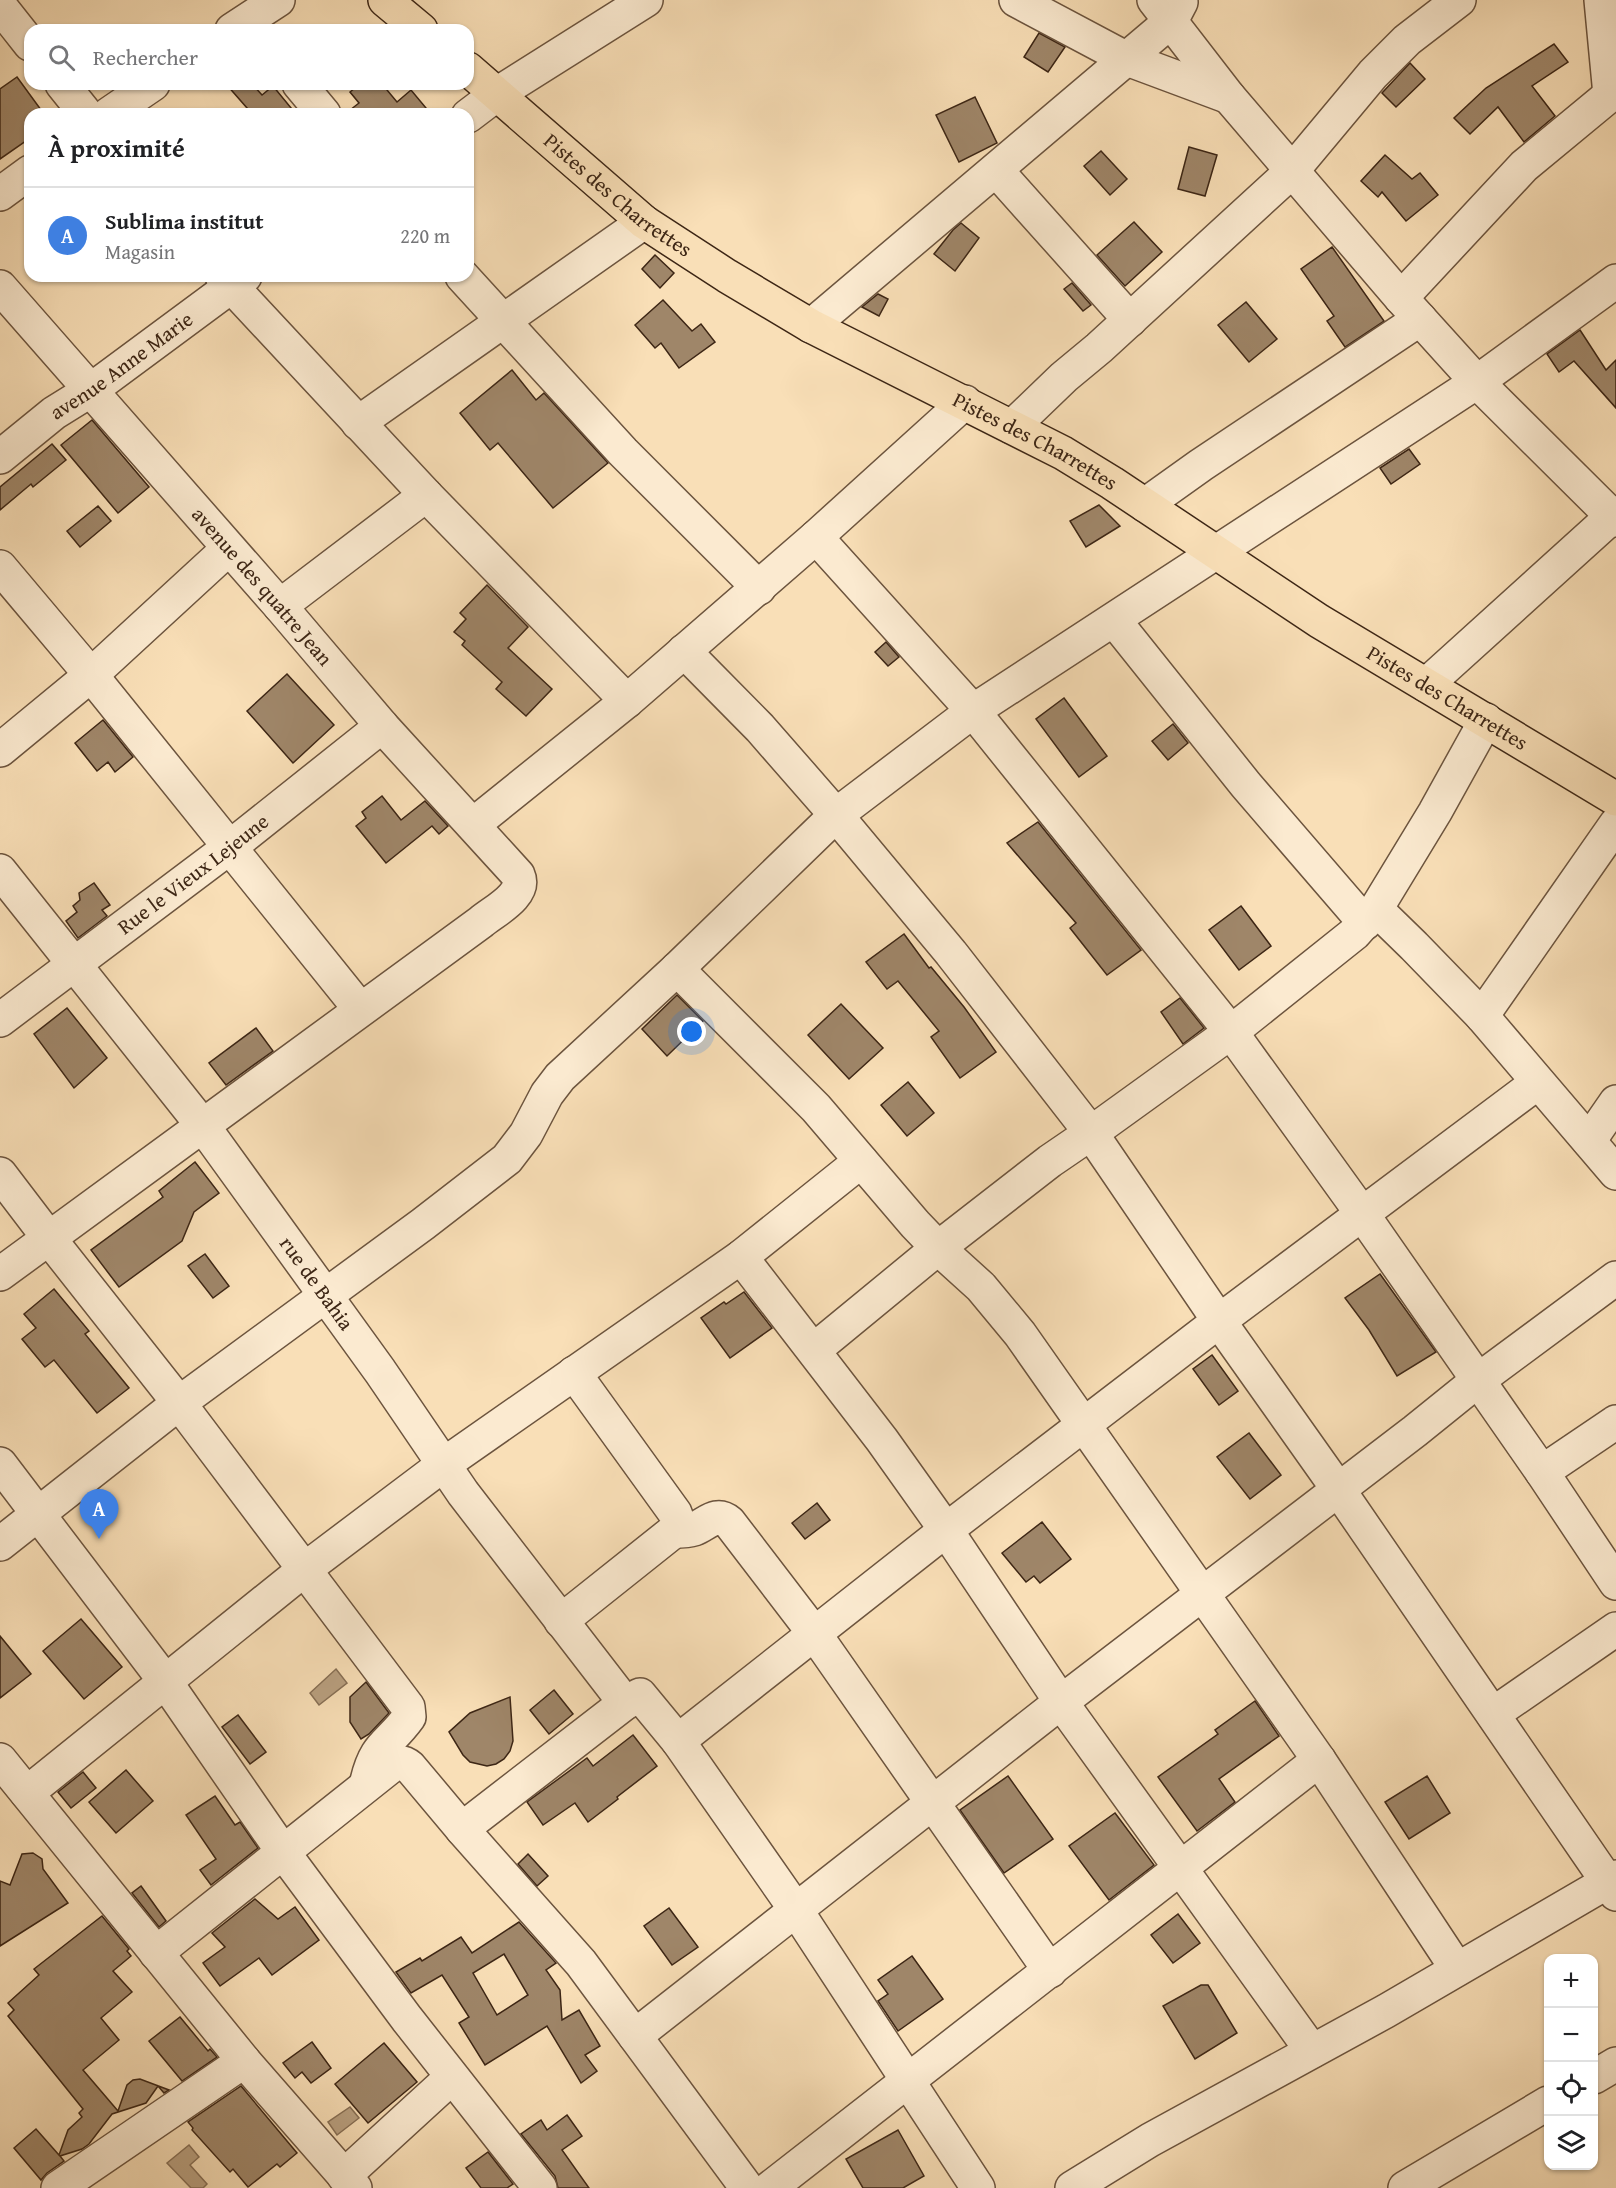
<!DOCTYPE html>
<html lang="fr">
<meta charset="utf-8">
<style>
:root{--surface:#fff;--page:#f6f6f6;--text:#202124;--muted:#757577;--line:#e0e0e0;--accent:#8f2418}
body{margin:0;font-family:"Gentium Book Plus",serif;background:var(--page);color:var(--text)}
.controls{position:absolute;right:18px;bottom:18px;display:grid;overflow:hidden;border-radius:12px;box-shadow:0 2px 4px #0004}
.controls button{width:54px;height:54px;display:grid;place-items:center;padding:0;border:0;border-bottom:2px solid var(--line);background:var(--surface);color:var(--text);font:30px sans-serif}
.you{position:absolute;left:692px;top:1032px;width:21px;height:21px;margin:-15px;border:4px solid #fff;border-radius:50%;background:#1a73e8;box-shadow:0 0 0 9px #1a73e833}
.badge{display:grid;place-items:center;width:39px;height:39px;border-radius:50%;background:var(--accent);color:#fff;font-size:20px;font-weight:700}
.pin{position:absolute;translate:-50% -50px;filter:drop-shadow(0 2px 3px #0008)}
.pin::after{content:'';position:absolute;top:32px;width:21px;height:18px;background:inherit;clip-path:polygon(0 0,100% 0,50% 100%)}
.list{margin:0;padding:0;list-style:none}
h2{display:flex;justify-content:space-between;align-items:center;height:78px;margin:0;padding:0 24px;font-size:26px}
h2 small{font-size:20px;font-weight:400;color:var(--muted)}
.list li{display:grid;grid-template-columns:39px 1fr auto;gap:18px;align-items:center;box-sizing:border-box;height:96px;padding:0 24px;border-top:2px solid var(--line)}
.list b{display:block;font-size:22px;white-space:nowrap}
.list p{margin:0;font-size:20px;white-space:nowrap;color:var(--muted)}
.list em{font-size:20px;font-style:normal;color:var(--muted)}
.icon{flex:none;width:33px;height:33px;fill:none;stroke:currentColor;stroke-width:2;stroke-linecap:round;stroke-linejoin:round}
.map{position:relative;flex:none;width:1616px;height:2188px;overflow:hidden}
.search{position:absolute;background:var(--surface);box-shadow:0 2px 4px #0004;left:24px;top:24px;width:450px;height:66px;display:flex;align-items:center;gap:15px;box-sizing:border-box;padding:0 21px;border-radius:18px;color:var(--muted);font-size:22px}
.panel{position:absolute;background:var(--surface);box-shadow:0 2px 4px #0004;left:24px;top:108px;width:450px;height:174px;border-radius:18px}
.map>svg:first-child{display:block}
</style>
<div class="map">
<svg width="1616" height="2188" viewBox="0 0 1616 2188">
<rect width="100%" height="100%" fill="#f9dfb7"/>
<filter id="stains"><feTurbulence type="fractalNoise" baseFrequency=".00333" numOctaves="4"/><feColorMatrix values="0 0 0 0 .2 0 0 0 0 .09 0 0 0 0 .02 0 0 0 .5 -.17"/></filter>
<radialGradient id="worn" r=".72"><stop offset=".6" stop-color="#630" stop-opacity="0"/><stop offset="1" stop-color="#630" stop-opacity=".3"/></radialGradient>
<!-- water -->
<g fill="#b9a080" stroke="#876f55" stroke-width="1.5">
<path d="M 336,1669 L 347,1683 L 319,1705 L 310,1693 Z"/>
<path d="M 350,2107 L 359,2118 L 337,2135 L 328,2122 Z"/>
<path d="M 189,2145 L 199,2157 L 190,2165 L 207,2184 L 203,2188 L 191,2188 L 167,2163 Z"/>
</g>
<!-- building -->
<g fill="#9f8669" stroke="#3d2615" stroke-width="1.5" fill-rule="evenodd">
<path d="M 1039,33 L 1065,47 L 1048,72 L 1024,57 Z"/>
<path d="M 1554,44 L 1568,62 L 1532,86 L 1555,116 L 1524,142 L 1498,107 L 1470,134 L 1454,118 L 1486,88 Z"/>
<path d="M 1410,63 L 1425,79 L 1396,107 L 1382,93 Z"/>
<path d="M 17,77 L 44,114 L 30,114 L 30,138 L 0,159 L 0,89 Z"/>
<path d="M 226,84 L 252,84 L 262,95 L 273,86 L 296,114 L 240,114 L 247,108 Z"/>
<path d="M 360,84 L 382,84 L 397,102 L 411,90 L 431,114 L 345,114 L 359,103 L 350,92 Z"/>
<path d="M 975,97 L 997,143 L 959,162 L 936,115 Z"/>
<path d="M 1189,147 L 1217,155 L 1205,196 L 1178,189 Z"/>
<path d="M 1101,151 L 1127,179 L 1110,195 L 1084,166 Z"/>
<path d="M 1385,155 L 1412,179 L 1420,173 L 1438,195 L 1406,221 L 1382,192 L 1378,197 L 1361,181 Z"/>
<path d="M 1134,222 L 1162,252 L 1125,286 L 1097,255 Z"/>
<path d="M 961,223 L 979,238 L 955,271 L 934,254 L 953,230 Z"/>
<path d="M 1332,247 L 1384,321 L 1345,347 L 1327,321 L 1334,316 L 1301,269 Z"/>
<path d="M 655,255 L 674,273 L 660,288 L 642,269 Z"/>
<path d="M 1072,283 L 1091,305 L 1083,311 L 1064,289 Z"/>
<path d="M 878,294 L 888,299 L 879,316 L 862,307 Z"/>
<path d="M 663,300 L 692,331 L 701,324 L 715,342 L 679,368 L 661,343 L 655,348 L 635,325 Z"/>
<path d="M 1246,302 L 1277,339 L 1249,362 L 1218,325 Z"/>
<path d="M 1580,330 L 1606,370 L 1616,360 L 1616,408 L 1574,361 L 1559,372 L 1547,354 Z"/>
<path d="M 512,370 L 536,400 L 544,393 L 608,463 L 553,508 L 498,443 L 490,450 L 460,413 Z"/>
<path d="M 92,420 L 149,487 L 118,513 L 61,445 Z"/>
<path d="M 52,444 L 66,460 L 33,487 L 31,484 L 0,510 L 0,487 Z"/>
<path d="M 1409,449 L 1420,464 L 1391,484 L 1380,468 Z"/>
<path d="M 1099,505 L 1120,526 L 1086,547 L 1070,521 Z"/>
<path d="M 98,506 L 111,521 L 80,547 L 67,531 Z"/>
<path d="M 487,585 L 528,627 L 508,648 L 552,689 L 526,716 L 496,689 L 502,682 L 462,645 L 465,641 L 454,632 L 466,619 L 460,613 Z"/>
<path d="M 886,642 L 899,657 L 888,666 L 875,652 Z"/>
<path d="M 287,674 L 334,725 L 293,763 L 247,711 Z"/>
<path d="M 1064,698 L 1107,756 L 1079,777 L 1036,719 Z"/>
<path d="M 103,720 L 133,757 L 115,772 L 108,762 L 97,771 L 75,743 Z"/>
<path d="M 1173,724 L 1188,743 L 1168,760 L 1152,741 Z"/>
<path d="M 382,796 L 401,820 L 425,801 L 448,826 L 439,834 L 432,826 L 386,863 L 356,826 L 366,818 L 362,812 Z"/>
<path d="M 1038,822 L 1141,950 L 1107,975 L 1070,928 L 1076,923 L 1007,843 Z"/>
<path d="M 94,883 L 110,905 L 102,910 L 107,916 L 78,938 L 66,921 L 77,912 L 73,906 L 80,900 L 79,893 Z"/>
<path d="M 1241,906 L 1271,946 L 1239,970 L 1209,930 Z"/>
<path d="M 904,934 L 929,968 L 931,967 L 964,1007 L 996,1052 L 960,1078 L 931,1037 L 939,1031 L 898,981 L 887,989 L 866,962 Z"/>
<path d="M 677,995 L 703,1021 L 667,1056 L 642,1029 Z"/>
<path d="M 1180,998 L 1204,1028 L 1183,1044 L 1161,1012 Z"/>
<path d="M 841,1004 L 883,1048 L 849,1079 L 808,1035 Z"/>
<path d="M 67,1008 L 107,1058 L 74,1088 L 34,1034 Z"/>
<path d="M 256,1028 L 273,1051 L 226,1085 L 209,1063 Z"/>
<path d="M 908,1082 L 934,1113 L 907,1136 L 881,1105 Z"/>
<path d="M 195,1162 L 219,1193 L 194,1212 L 182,1241 L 119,1287 L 91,1250 L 163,1197 L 159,1191 Z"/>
<path d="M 205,1254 L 229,1286 L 213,1298 L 188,1266 Z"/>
<path d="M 1380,1274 L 1436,1352 L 1397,1376 L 1369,1330 L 1345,1298 Z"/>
<path d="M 54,1289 L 89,1331 L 85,1334 L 129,1388 L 97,1413 L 54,1360 L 45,1367 L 22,1339 L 36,1328 L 24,1314 Z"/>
<path d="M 744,1292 L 772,1328 L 730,1358 L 701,1318 L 724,1302 L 726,1304 Z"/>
<path d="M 1212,1355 L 1238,1391 L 1219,1405 L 1193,1369 Z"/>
<path d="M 1249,1433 L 1281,1475 L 1250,1499 L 1217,1457 Z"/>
<path d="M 817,1503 L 830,1520 L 805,1539 L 792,1523 Z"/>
<path d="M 1042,1522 L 1071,1559 L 1040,1583 L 1034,1576 L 1026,1582 L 1002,1553 Z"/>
<path d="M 81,1619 L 122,1667 L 84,1699 L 43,1651 Z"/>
<path d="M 0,1636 L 31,1674 L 0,1698 Z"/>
<path d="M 366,1682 L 389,1713 L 369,1734 L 361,1739 L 350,1722 L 350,1697 Z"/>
<path d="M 554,1690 L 573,1714 L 549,1734 L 530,1710 Z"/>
<path d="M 510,1697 L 513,1741 L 510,1751 L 504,1759 L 496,1764 L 487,1766 L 470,1762 L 463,1755 L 449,1732 L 470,1713 Z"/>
<path d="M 1255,1701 L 1279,1736 L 1219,1779 L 1235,1802 L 1197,1831 L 1158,1777 L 1218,1734 L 1215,1730 Z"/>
<path d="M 238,1715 L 266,1752 L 250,1764 L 222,1727 Z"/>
<path d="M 633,1735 L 657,1766 L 617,1797 L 618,1799 L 588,1822 L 575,1803 L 543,1825 L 527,1802 L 587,1758 L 593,1766 Z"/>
<path d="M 126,1770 L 153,1801 L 116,1833 L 89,1802 Z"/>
<path d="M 83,1772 L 96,1788 L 71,1808 L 58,1792 Z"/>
<path d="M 1008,1776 L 1053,1839 L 1004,1873 L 960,1810 Z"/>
<path d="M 1427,1776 L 1450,1813 L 1409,1839 L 1385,1802 Z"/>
<path d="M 215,1796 L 235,1825 L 240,1822 L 258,1848 L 211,1885 L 200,1870 L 216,1859 L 186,1815 Z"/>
<path d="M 1115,1813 L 1154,1865 L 1109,1900 L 1069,1846 Z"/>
<path d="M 33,1853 L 42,1859 L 43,1869 L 68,1903 L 0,1946 L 0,1881 L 10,1885 L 22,1854 Z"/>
<path d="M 528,1854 L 548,1876 L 537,1886 L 518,1864 Z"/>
<path d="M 141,1886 L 166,1921 L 159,1927 L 132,1893 Z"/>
<path d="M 255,1899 L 278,1919 L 295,1907 L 319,1940 L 272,1975 L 259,1958 L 220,1986 L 203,1963 L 225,1947 L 212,1933 Z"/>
<path d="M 669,1908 L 698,1947 L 672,1965 L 644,1926 Z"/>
<path d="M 1178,1914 L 1200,1943 L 1173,1963 L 1151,1935 Z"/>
<path d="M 102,1916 L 129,1949 L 127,1951 L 131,1956 L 113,1971 L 132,1992 L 101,2018 L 119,2040 L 83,2070 L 118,2111 L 127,2085 L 133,2080 L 140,2079 L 169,2090 L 164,2093 L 158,2086 L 146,2103 L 112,2114 L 89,2144 L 82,2149 L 60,2156 L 64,2161 L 47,2173 L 41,2180 L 14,2148 L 36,2129 L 59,2155 L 68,2130 L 82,2117 L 79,2113 L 83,2109 L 8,2016 L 14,2010 L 8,2003 L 39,1975 L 34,1969 Z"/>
<path d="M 519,1922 L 556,1963 L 546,1970 L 560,1990 L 562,2020 L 579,2010 L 600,2046 L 585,2055 L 597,2071 L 581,2083 L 547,2026 L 485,2065 L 459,2023 L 469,2017 L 442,1975 L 411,1993 L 396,1972 L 420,1958 L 422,1961 L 461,1937 L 472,1953 ZM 504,1954 L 528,1995 L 497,2015 L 473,1973 Z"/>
<path d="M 912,1956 L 943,1999 L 898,2031 L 878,2001 L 888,1994 L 878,1980 Z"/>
<path d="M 1201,1985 L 1208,1985 L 1237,2033 L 1195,2059 L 1163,2006 Z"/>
<path d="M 180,2017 L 208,2051 L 210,2049 L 217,2057 L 182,2081 L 149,2041 Z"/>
<path d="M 312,2042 L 331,2068 L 311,2083 L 302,2072 L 295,2078 L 283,2063 Z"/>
<path d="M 384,2043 L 417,2082 L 368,2123 L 335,2084 Z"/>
<path d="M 241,2086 L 297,2153 L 280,2167 L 277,2164 L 248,2187 L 233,2169 L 230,2172 L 192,2130 L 193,2128 L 188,2122 Z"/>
<path d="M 567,2115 L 582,2136 L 562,2150 L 589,2188 L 558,2188 L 555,2176 L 521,2134 L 541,2120 L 547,2130 Z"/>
<path d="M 898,2130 L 924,2176 L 903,2188 L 863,2188 L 846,2159 Z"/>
<path d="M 488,2152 L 513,2184 L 507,2188 L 481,2188 L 466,2168 Z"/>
</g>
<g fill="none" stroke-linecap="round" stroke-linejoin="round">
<!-- minor casing -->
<g stroke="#6c543e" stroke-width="36">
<g id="minor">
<path d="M 1016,0 L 1127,59 L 1229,97"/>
<path d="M 1154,0 L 1229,97 L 1401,298 L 1477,382 L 1616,520"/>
<path d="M 1601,0 L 1610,95"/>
<path d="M 0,6 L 30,44"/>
<path d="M 232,30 L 278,0"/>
<path d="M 62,84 L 86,114"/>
<path d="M 299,84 L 324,114"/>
<path d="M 109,114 L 153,84"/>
<path d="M 468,116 L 497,94 L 646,0"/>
<path d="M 996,170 L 1130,320"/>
<path d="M 0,194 L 30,172"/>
<path d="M 222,276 L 426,495 L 627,701"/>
<path d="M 462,276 L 623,452 L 759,588"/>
<path id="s1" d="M 0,287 L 280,606 L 382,726 L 518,875 C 527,895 494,911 481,922 L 0,1274"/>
<path d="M 1401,298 L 1524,166 L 1616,90"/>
<path d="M 811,326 L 1171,21 L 1181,2"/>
<path d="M 358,423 L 644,222"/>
<path d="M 1012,427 L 1064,377 L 1099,348 L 1292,171 L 1373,74 L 1407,40 L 1459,0"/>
<path id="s2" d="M 0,457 L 54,413 L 91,390 L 245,276"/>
<path d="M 1145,505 L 1201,465 L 1420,319"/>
<path d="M 816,537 L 973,711 L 1231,1032 L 1363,1215 L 1542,1472 L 1616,1583"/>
<path d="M 0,567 L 91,675 L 360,1009"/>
<path d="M 280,606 L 426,495"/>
<path d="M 1114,620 L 1246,785 L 1365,923"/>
<path d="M 684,651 L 760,728 L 836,815 L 951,953 L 1091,1133 L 1219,1321 L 1338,1489 L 1616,1894"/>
<path d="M 1426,685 L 1616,513"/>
<path d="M 0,750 L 91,675 L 228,549"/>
<path d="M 474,824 L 627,701 L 816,537 L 965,402"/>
<path id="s3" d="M 0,871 L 203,1126 L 380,1371 L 463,1493 L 625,1703"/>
<path d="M 1376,909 L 1414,946 L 1482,1016 L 1616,1173"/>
<path d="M 677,969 L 816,1108 L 915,1224 L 938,1248 L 981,1287 L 1020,1334 L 1319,1760 L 1457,1969"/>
<path d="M 1482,1016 L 1616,824"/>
<path id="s4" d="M 0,1020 L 230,847 L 382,726"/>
<path d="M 1589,1141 L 1616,1102"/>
<path d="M 0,1174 L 48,1237 L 179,1403 L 408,1707 L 409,1717 C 389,1745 376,1743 367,1781"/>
<path d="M 741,1257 L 882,1440 L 946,1530 L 1061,1702 L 1312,2051"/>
<path d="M 814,1350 L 938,1248 L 1050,1161 L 1091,1133 L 1231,1032 L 1355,933 L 1376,909 L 1435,812 L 1486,720"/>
<path d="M 0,1464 L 165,1681 L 283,1852 L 407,2019 L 540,2188"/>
<path d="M 1542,1472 L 1616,1422"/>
<path d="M 674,1531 C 681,1531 688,1531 694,1529 C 707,1524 716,1511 729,1522 L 814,1633 L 1050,1971"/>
<path d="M 0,1544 L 179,1403 L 423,1224 L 507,1159 L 526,1134 L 547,1094 L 560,1077 L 677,969 L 836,815 L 973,711 L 1477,382 L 1616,281"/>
<path d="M 561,1621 L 674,1531 L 678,1521 L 675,1513 L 574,1373"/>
<path d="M 1493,1714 L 1616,1629"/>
<path d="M 678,1741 L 946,1530 L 1219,1321 L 1537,1083"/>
<path d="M 0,1760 L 244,2061 L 355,2188"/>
<path d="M 27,1793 L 305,1569 L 443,1465 L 741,1257 L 861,1161"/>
<path d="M 462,1829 L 625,1703 L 640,1695 L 678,1741 L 796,1910 L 978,2188"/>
<path d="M 156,1953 L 390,1767 C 397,1762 403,1761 410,1767 L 462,1829 L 581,1963 L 747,2188"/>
<path d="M 635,2036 L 1061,1702 L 1415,1431 L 1477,1381 L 1616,1278"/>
<path d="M 1594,2077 L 1616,2064"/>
<path d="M 344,2176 L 451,2078"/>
<path d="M 58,2188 L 244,2061"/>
<path d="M 770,2188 L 1319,1760"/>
<path d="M 1072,2188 L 1150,2140 L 1386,2011 L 1616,1877"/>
<path d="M 1405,2188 L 1548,2103"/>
</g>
</g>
<!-- major casing -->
<g stroke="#3d2615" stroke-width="36">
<g id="major">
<path d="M 385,0 L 421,30"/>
<path id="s5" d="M 468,69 L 644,222 L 727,276 L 811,326 L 1063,453 L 1112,483 L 1319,621 L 1616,799"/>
</g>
</g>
<!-- minor -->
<use href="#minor" stroke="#fbead0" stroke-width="33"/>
<!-- major -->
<use href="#major" stroke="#f9dfb7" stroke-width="33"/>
</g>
<g text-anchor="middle" stroke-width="6" stroke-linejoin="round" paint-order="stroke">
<!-- street labels -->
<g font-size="21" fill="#3d2615" stroke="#fbead0">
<text dy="7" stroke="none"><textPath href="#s5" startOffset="196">Pistes des Charrettes</textPath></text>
<text dy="7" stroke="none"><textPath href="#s2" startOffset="152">avenue Anne Marie</textPath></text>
<text dy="7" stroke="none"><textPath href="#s5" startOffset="682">Pistes des Charrettes</textPath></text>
<text dy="7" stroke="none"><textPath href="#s1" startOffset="398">avenue des quatre Jean</textPath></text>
<text dy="7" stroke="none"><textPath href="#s5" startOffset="1168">Pistes des Charrettes</textPath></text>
<text dy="7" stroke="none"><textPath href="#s4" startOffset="242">Rue le Vieux Lejeune</textPath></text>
<text dy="7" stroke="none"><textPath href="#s3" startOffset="520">rue de Bahia</textPath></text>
</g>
</g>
<rect width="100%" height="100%" filter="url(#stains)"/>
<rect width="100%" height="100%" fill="url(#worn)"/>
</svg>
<div class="controls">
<button>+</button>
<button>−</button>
<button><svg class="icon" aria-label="locate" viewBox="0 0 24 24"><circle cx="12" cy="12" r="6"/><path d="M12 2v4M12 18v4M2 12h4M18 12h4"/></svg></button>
<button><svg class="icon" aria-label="layers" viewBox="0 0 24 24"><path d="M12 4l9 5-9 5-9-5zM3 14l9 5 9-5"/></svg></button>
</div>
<div class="you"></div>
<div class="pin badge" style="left:99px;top:1539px;background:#3f7fe0">A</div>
<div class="search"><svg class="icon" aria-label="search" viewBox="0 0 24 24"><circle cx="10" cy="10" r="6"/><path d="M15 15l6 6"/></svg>Rechercher</div>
<section class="panel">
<h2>À proximité<small></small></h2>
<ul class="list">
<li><span class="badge" style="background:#3f7fe0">A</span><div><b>Sublima institut</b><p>Magasin</p></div><em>220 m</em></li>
</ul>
</section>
</div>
